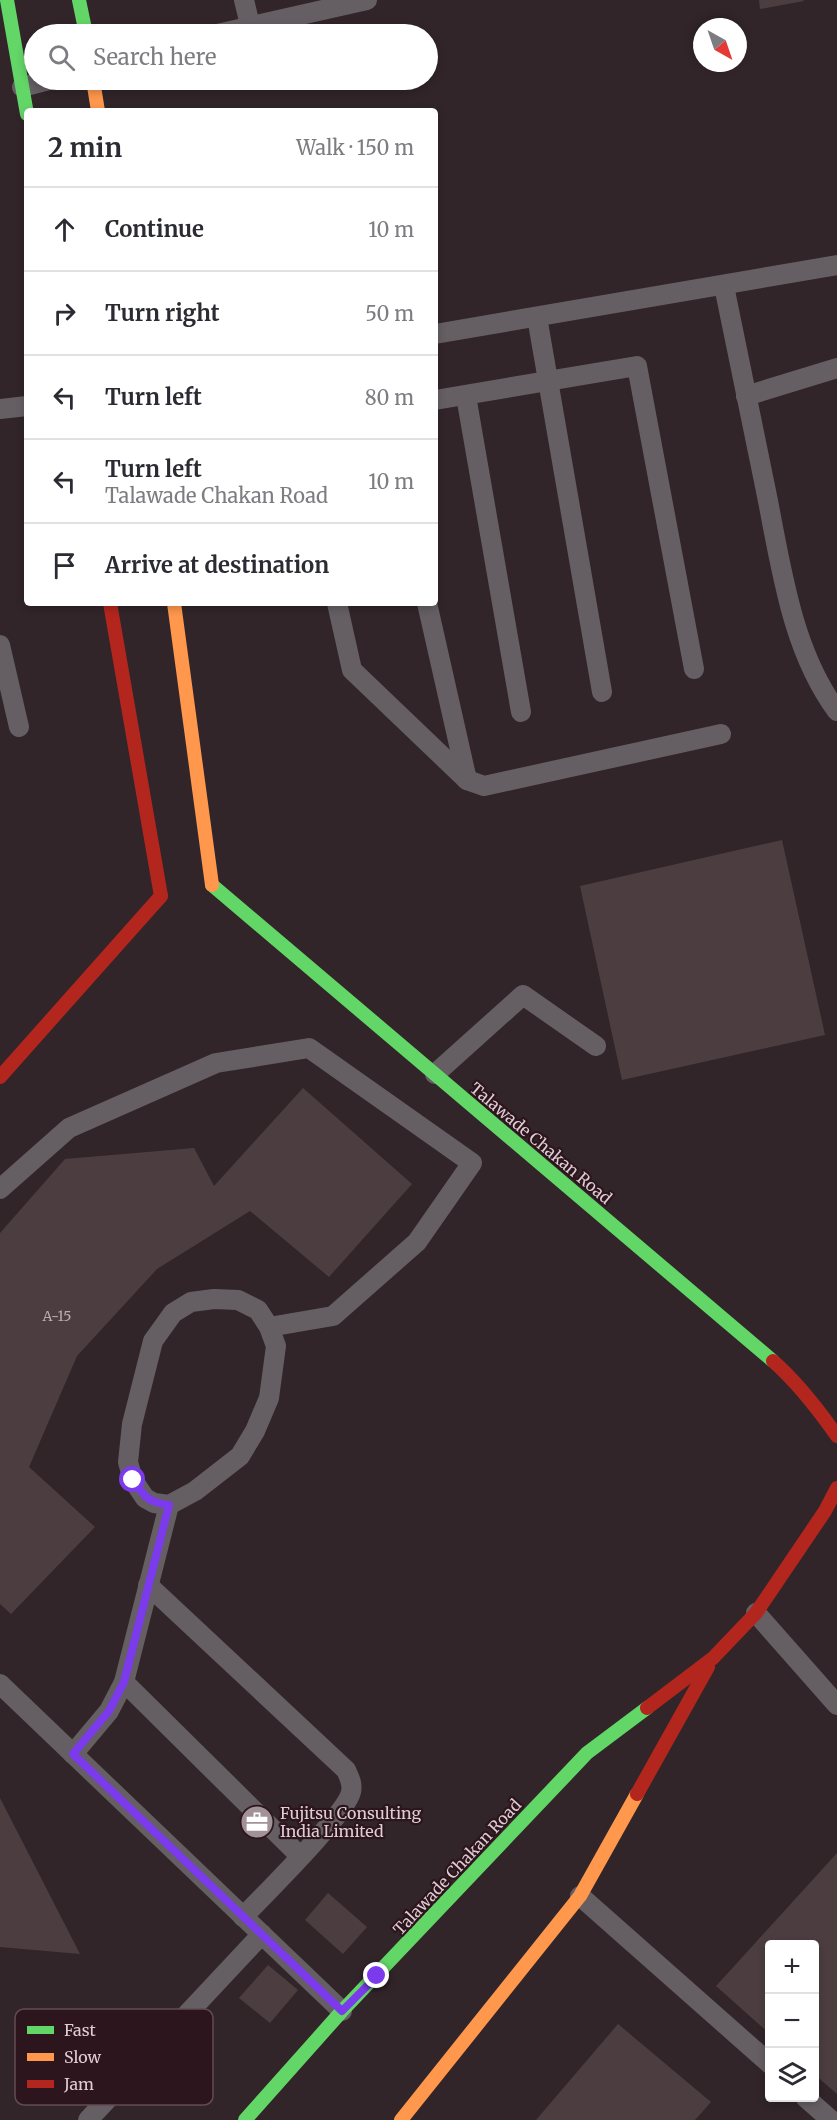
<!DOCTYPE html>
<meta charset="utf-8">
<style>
:root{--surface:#fff;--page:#f2f2f3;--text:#2b2b33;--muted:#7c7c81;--line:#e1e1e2}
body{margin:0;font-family:Merriweather,serif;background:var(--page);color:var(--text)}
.controls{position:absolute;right:18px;bottom:18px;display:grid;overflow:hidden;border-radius:6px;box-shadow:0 3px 9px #0003}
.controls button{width:54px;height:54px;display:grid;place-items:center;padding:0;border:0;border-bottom:2px solid var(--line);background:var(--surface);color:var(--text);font:30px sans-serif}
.compass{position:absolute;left:693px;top:18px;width:54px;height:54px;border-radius:50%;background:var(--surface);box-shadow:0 3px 9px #0003;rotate:140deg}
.stop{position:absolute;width:18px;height:18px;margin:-14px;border:4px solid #7c3aed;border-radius:50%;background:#fff}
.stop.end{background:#7c3aed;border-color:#fff;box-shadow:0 2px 6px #0008}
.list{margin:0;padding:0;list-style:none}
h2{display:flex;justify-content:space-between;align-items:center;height:78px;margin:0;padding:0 24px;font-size:26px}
h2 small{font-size:20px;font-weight:400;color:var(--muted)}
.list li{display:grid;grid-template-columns:39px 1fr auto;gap:18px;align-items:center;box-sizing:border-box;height:84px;padding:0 24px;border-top:2px solid var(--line)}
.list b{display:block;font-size:22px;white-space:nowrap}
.list p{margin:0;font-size:20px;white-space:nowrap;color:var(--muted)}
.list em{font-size:20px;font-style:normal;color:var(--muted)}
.icon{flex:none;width:33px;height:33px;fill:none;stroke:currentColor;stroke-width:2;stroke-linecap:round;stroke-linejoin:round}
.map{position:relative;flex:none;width:837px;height:2120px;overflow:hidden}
.search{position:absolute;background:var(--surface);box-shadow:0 3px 9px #0003;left:24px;top:24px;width:414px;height:66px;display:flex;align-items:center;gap:15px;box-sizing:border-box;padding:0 21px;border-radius:33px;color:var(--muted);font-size:22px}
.panel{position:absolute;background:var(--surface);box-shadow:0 3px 9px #0003;left:24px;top:108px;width:414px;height:498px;border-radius:6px}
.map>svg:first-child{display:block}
</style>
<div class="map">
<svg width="837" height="2120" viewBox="0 0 837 2120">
<rect width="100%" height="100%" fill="#312529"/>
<!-- building -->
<g fill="#4c3e40">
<path d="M 759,0 L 803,0 L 804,1 L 760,9 Z"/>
<path d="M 782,840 L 825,1035 L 622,1080 L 580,886 Z"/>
<path d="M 303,1088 L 412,1184 L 329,1277 L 250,1211 L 157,1269 L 77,1356 L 29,1467 L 95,1527 L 11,1614 L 0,1604 L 0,1233 L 65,1159 L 194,1148 L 214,1186 Z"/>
<path d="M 0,1798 L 80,1954 L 0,1947 Z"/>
<path d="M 837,1853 L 837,2094 L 814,2074 L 814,1944 L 770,1944 L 770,2034 L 716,1986 Z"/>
<path d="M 328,1893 L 367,1927 L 343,1954 L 305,1920 Z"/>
<path d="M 268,1965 L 298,1990 L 270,2023 L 239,1998 Z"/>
<path d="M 618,2024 L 711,2102 L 695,2120 L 536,2120 Z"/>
</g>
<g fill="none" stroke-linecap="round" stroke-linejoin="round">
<!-- lane -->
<g stroke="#655f63" stroke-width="20">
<path d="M 244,0 L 250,25"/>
<path d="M 217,34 L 367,0"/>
<path d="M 22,87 L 49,80"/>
<path d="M 724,286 C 738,354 752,423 766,491 C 781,565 791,649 837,711"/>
<path d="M 537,317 L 602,692"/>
<path d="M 435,334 L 837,265"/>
<path d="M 466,396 L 521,712"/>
<path d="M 746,396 L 837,368"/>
<path d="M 435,400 L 637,366 L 694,669"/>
<path d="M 0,409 L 27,406"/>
<path d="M 337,603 L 352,670 L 467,780 L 484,786 L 721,734"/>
<path d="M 427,603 L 467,780"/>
<path d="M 0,645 L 19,727"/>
<path d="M 435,1074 L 523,995 L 596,1046"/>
<path d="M 0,1189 L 69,1128 L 216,1063 L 309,1048 L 472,1163 L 417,1242 L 333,1316 L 269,1327"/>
<path d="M 214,1299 L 238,1300 L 258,1310 L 269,1327 L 276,1346 L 269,1398 L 255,1431 L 240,1456 L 195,1491 L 169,1505 L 154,1503 L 145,1498 L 133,1480 L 128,1462 L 132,1424 L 153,1341 L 173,1313 L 191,1302 Z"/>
<path d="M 148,1585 L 346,1770 C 349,1777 353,1783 351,1792 C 347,1813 263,1896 243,1917"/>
<path d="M 756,1613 L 837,1705"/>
<path d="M 124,1682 L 300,1856"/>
<path d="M 0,1684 L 342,2011"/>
<path d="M 73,1754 L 109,1711 L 124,1682 L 169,1505"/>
<path d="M 580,1896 L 770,2064"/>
<path d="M 806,2098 L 831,2120"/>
<path d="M 88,2120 L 262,1934"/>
</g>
<!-- fast -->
<g stroke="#63d668" stroke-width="14">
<path d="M 7,0 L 27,114"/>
<path d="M 79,0 L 86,34"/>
<path d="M 212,885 L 773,1361"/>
<path d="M 245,2120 L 342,2011 L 587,1753 L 647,1708"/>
</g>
<!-- slow -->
<g stroke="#ff974d" stroke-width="14">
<path d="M 93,80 L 98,111"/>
<path d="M 174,603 L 212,885"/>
<path d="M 401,2120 L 580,1896 L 637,1794"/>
</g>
<!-- jam -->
<g stroke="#b3261e" stroke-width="14">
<path d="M 110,603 L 161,896"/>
<path d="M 0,1077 L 161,896"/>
<path d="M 773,1361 C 798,1383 818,1409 837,1436"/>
<path d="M 647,1708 L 713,1658 L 756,1613 L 825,1511 L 837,1488"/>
<path d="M 637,1794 L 708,1667"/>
</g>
</g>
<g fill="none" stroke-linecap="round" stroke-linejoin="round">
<!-- route -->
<path stroke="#7c3aed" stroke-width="8" d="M 133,1480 C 145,1497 147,1502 169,1505 L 124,1682 L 109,1711 L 73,1754 L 342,2011 L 377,1976"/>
</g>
<!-- icons -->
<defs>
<g id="office-disc" transform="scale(1.725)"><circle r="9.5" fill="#a19297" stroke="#2d151e"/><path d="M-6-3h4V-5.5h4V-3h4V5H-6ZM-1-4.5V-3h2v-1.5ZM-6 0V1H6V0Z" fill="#fff"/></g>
</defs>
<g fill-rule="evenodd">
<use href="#office-disc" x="257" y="1822"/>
</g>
<g text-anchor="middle" stroke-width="4.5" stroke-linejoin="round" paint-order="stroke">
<!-- number labels -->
<g font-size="14" fill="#baa9ae">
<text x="57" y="1321">A-15</text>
</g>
<!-- street labels -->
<g font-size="16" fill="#decdd2" stroke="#2d151e">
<text transform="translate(541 1143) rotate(40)" y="6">Talawade Chakan Road</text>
<text transform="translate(457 1867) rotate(-47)" y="6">Talawade Chakan Road</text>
</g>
<!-- poi labels -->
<g font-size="16" fill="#decdd2" stroke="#2d151e" text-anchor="start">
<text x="280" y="1819">Fujitsu Consulting<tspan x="280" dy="18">India Limited</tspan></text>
</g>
</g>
<!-- legend -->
<rect x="15" y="2009" width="198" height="96" rx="9" fill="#2d151e" stroke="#624c54" stroke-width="1.5"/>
<rect x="27" y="2026" width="27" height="8" fill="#63d668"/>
<rect x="27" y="2053" width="27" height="8" fill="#ff974d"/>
<rect x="27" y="2080" width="27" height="8" fill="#b3261e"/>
<g font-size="16" fill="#decdd2">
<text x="64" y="2036">Fast</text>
<text x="64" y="2063">Slow</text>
<text x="64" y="2090">Jam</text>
</g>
</svg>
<div class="controls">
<button>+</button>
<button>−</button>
<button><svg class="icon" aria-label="layers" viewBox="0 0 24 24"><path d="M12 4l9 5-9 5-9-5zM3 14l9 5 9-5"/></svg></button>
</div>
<svg class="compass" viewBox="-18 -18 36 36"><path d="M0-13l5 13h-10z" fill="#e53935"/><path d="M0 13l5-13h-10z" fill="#7c7c81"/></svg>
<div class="stop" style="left:133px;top:1480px"></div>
<div class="stop end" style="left:377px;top:1976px"></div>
<div class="search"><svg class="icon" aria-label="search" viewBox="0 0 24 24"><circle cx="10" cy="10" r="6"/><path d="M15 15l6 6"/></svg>Search here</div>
<section class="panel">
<h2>2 min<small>Walk · 150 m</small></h2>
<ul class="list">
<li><svg class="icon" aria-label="ahead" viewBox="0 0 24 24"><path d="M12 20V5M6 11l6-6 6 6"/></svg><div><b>Continue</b></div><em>10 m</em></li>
<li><svg class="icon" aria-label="right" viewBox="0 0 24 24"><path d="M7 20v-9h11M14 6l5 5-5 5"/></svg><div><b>Turn right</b></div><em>50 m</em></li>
<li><svg class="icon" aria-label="left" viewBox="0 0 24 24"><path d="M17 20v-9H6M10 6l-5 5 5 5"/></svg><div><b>Turn left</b></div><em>80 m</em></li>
<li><svg class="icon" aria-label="left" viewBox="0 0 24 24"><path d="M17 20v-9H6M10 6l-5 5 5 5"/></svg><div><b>Turn left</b><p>Talawade Chakan Road</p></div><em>10 m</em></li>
<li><svg class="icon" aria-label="arrive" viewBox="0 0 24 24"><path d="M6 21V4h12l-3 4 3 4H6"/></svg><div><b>Arrive at destination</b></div></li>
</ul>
</section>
</div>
